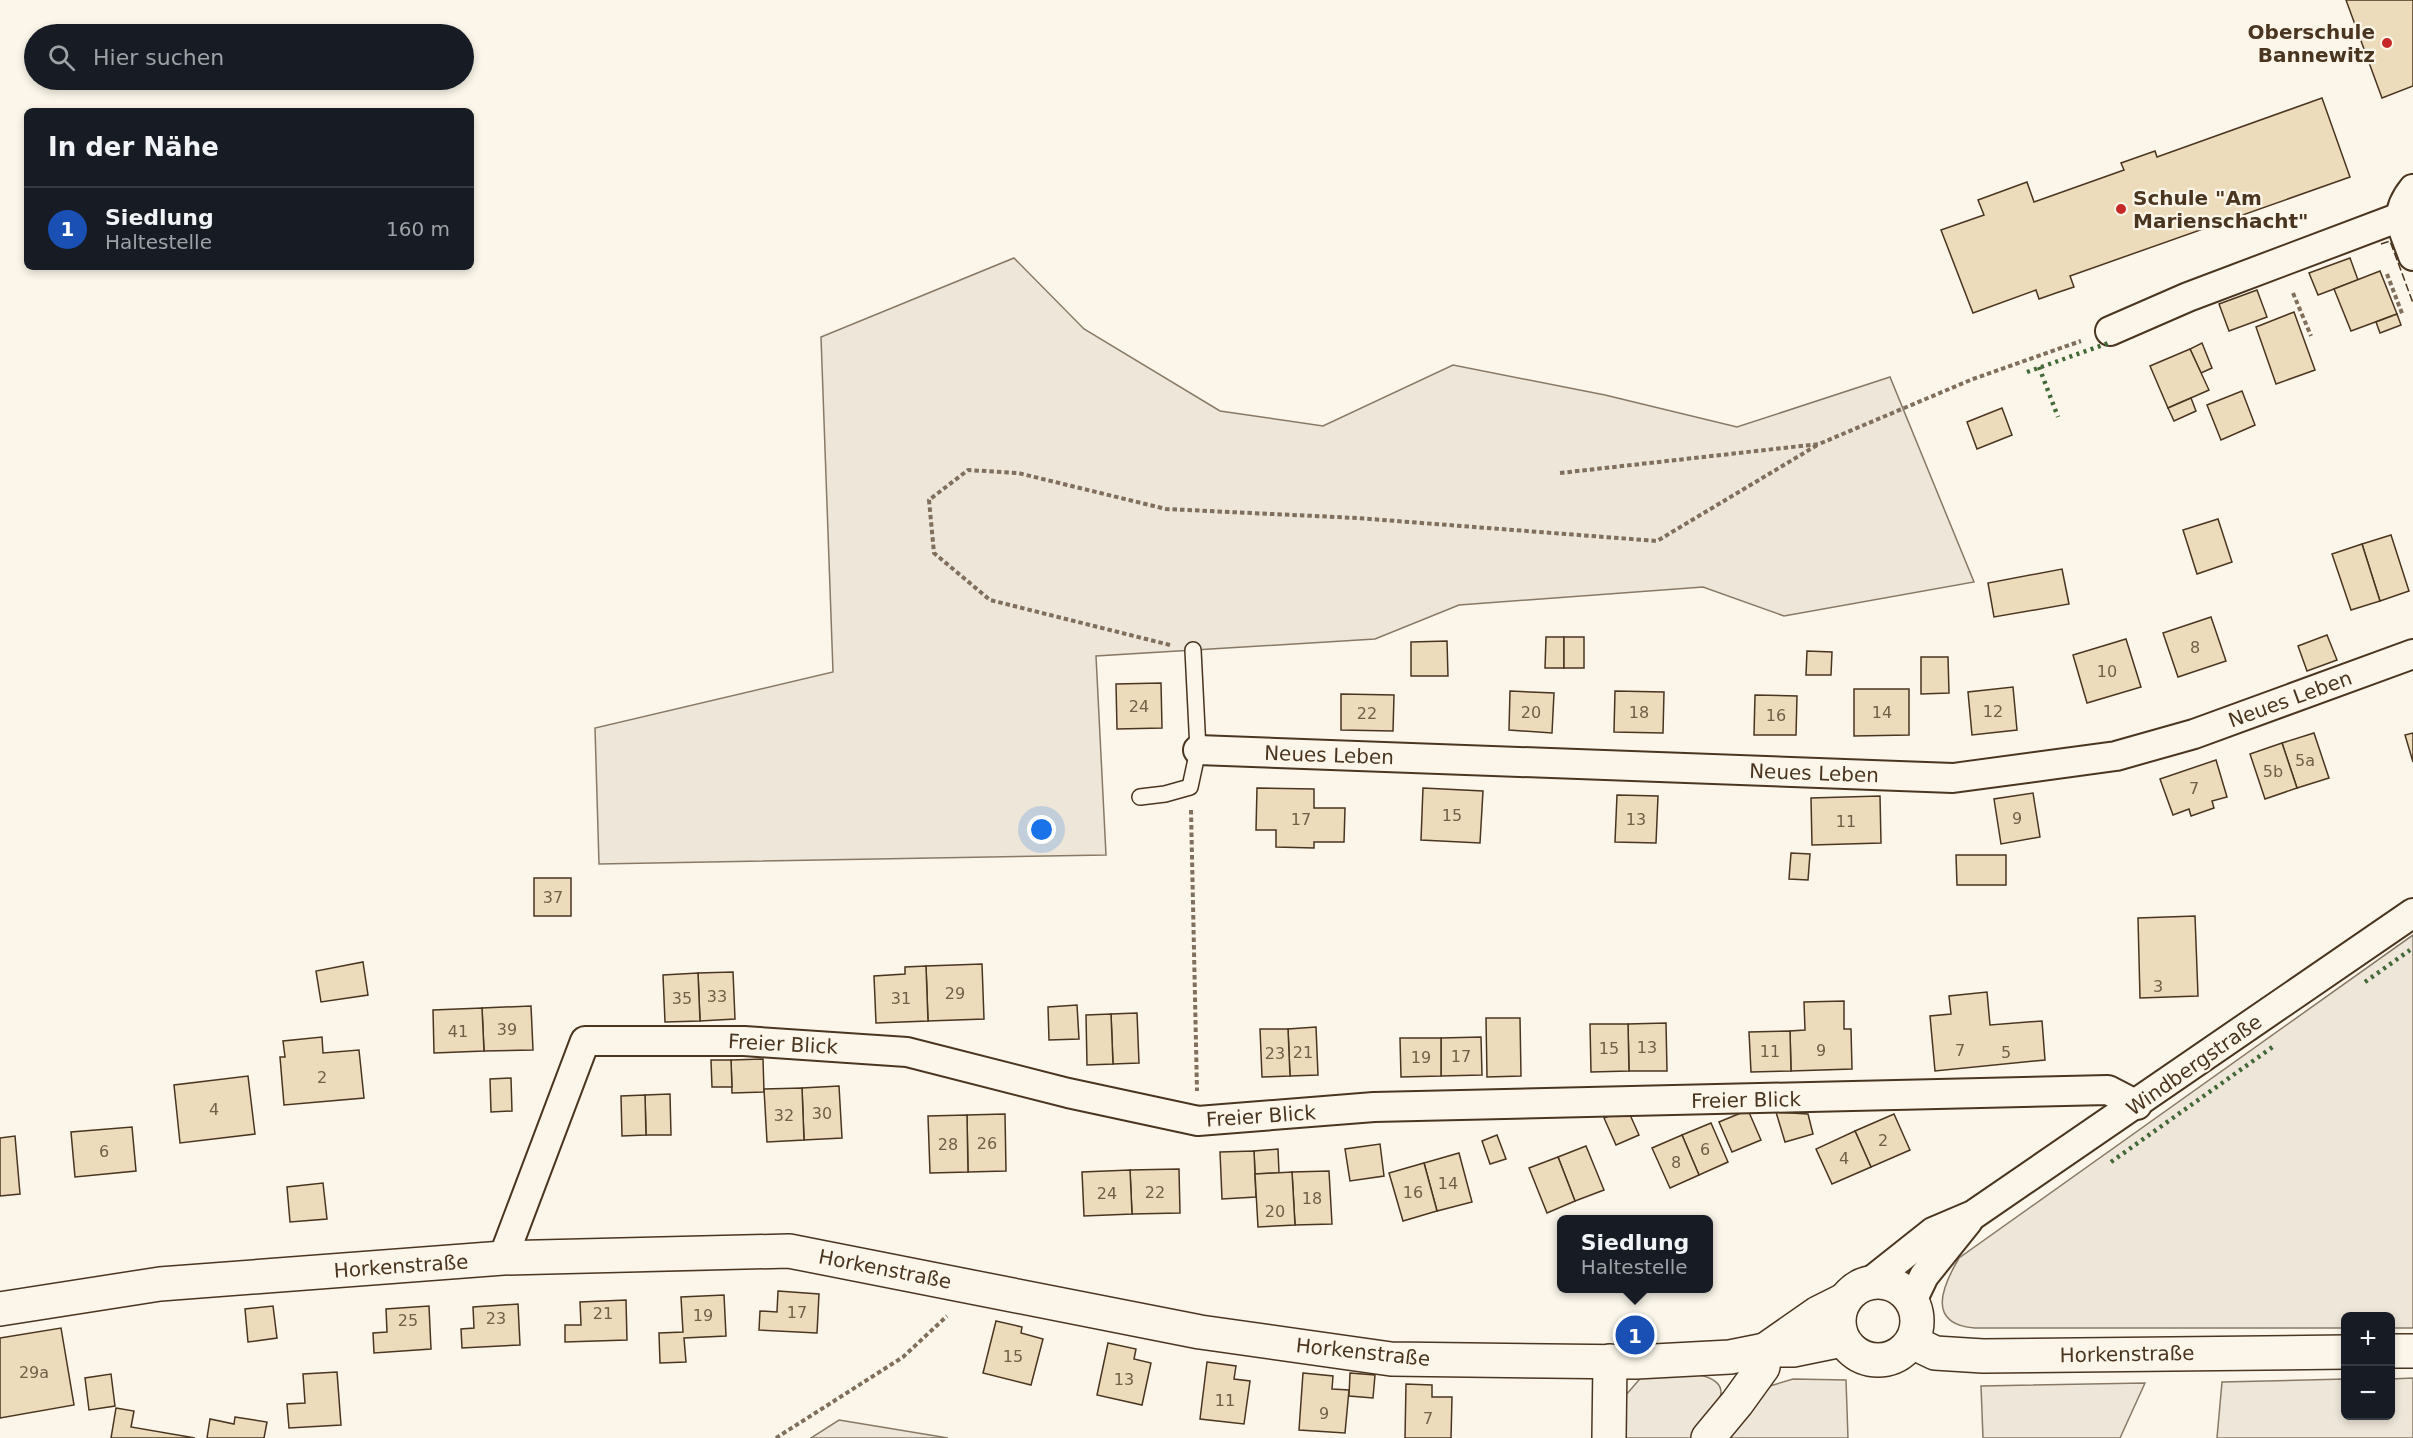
<!DOCTYPE html>
<html lang="de">
<meta charset="utf-8">
<style>
:root{--surface:#171b24;--page:#242831;--text:#f1f3f6;--muted:#9ea1a6;--line:#363941;--accent:#db2777}
body{margin:0;font-family:"DejaVu Sans",sans-serif;background:var(--page);color:var(--text)}
.controls{position:absolute;right:18px;bottom:18px;display:grid;overflow:hidden;border-radius:9px;box-shadow:0 3px 9px #0003}
.controls button{width:54px;height:54px;display:grid;place-items:center;padding:0;border:0;border-bottom:2px solid var(--line);background:var(--surface);color:var(--text);font:30px sans-serif}
.you{position:absolute;left:1042px;top:830px;width:21px;height:21px;margin:-15px;border:4px solid #fff;border-radius:50%;background:#1a73e8;box-shadow:0 0 0 9px #1a73e833}
.badge{display:grid;place-items:center;width:39px;height:39px;border-radius:50%;background:var(--accent);color:#fff;font-size:20px;font-weight:700}
.pin{position:absolute;translate:-50% -50%;border:3px solid #fff;box-shadow:0 2px 6px #0006}
.popup{position:absolute;left:1557px;top:1215px;width:156px;height:78px;box-sizing:border-box;display:grid;place-content:center;border-radius:9px;background:var(--surface);filter:drop-shadow(0 2px 4px #0005);font-size:20px;white-space:nowrap;color:var(--muted)}
.popup b{font-size:22px;color:var(--text)}
.popup::after{content:'';position:absolute;left:50%;top:100%;margin-left:-12px;border:12px solid transparent;border-top-color:var(--surface)}
.list{margin:0;padding:0;list-style:none}
h2{display:flex;justify-content:space-between;align-items:center;height:78px;margin:0;padding:0 24px;font-size:26px}
h2 small{font-size:20px;font-weight:400;color:var(--muted)}
.list li{display:grid;grid-template-columns:39px 1fr auto;gap:18px;align-items:center;box-sizing:border-box;height:84px;padding:0 24px;border-top:2px solid var(--line)}
.list b{display:block;font-size:22px;white-space:nowrap}
.list p{margin:0;font-size:20px;white-space:nowrap;color:var(--muted)}
.list em{font-size:20px;font-style:normal;color:var(--muted)}
.icon{flex:none;width:33px;height:33px;fill:none;stroke:currentColor;stroke-width:2;stroke-linecap:round;stroke-linejoin:round}
.map{position:relative;flex:none;width:2413px;height:1438px;overflow:hidden}
.search{position:absolute;background:var(--surface);box-shadow:0 3px 9px #0003;left:24px;top:24px;width:450px;height:66px;display:flex;align-items:center;gap:15px;box-sizing:border-box;padding:0 21px;border-radius:33px;color:var(--muted);font-size:22px}
.panel{position:absolute;background:var(--surface);box-shadow:0 3px 9px #0003;left:24px;top:108px;width:450px;height:162px;border-radius:9px}
.map>svg:first-child{display:block}
</style>
<div class="map">
<svg width="2413" height="1438" viewBox="0 0 2413 1438">
<rect width="100%" height="100%" fill="#fbf6e9"/>
<!-- green -->
<g fill="#ede6d9" stroke="#887966" stroke-width="1.5">
<path d="M 1014,258 L 1084,329 L 1220,411 L 1323,426 L 1453,365 L 1605,395 L 1737,427 L 1890,377 L 1974,582 L 1784,616 L 1703,587 L 1459,605 L 1375,639 L 1096,656 L 1106,855 L 599,864 L 595,728 L 833,672 L 821,337 Z"/>
<path d="M 2413,935 L 2413,1328 L 2391,1328 L 2390,1316 L 2346,1316 L 2345,1328 L 1975,1328 C 1926,1324 1942,1287 1959,1258 Z"/>
<path d="M 1645,1373 C 1661,1373 1730,1367 1720,1398 C 1717,1410 1702,1427 1695,1438 L 1623,1438 L 1625,1396 Z"/>
<path d="M 2413,1378 L 2413,1438 L 2217,1438 L 2222,1382 L 2345,1379 L 2346,1416 L 2390,1416 L 2391,1379 Z"/>
<path d="M 1793,1379 L 1846,1380 L 1848,1438 L 1729,1438 L 1770,1386 Z"/>
<path d="M 2145,1383 L 2120,1438 L 1983,1438 L 1981,1386 Z"/>
<path d="M 839,1420 L 948,1438 L 811,1438 Z"/>
</g>
<!-- building -->
<g fill="#ecdcbc" stroke="#4a3520" stroke-width="1.5">
<path d="M 2346,0 L 2413,0 L 2413,86 L 2382,98 Z"/>
<path d="M 2322,98 L 2350,177 L 2070,276 L 2074,287 L 2056,293 L 2039,299 L 2036,290 L 1973,313 L 1941,230 L 1984,215 L 1978,200 L 2027,182 L 2034,202 L 2124,170 L 2121,163 L 2155,151 L 2157,157 Z"/>
<path d="M 2350,258 L 2358,280 L 2318,295 L 2309,273 Z"/>
<path d="M 2380,271 L 2397,314 L 2351,331 L 2334,289 Z"/>
<path d="M 2257,290 L 2267,317 L 2229,331 L 2219,304 Z"/>
<path d="M 2294,312 L 2315,370 L 2276,384 L 2256,327 Z"/>
<path d="M 2397,314 L 2401,325 L 2380,333 L 2376,322 Z"/>
<path d="M 2202,343 L 2212,368 L 2201,373 L 2190,349 Z"/>
<path d="M 2190,349 L 2209,390 L 2168,408 L 2150,366 Z"/>
<path d="M 2242,391 L 2255,425 L 2221,440 L 2207,405 Z"/>
<path d="M 2191,398 L 2196,411 L 2174,421 L 2168,408 Z"/>
<path d="M 2002,408 L 2012,435 L 1977,449 L 1967,422 Z"/>
<path d="M 2218,519 L 2232,562 L 2197,574 L 2183,530 Z"/>
<path d="M 2391,535 L 2409,591 L 2380,601 L 2362,544 Z"/>
<path d="M 2362,544 L 2380,601 L 2351,610 L 2332,554 Z"/>
<path d="M 2062,569 L 2069,604 L 1994,617 L 1988,583 Z"/>
<path d="M 2211,617 L 2226,661 L 2178,677 L 2163,633 Z"/>
<path d="M 2327,635 L 2337,660 L 2307,671 L 2298,646 Z"/>
<path d="M 1546,637 L 1564,637 L 1564,668 L 1545,668 Z"/>
<rect x="1564" y="637" width="20" height="31"/>
<path d="M 2126,639 L 2141,687 L 2087,703 L 2073,655 Z"/>
<path d="M 1447,641 L 1448,676 L 1411,676 L 1411,642 Z"/>
<path d="M 1807,651 L 1832,652 L 1831,675 L 1806,675 Z"/>
<path d="M 1921,657 L 1948,657 L 1949,693 L 1921,694 Z"/>
<path d="M 1161,683 L 1162,728 L 1117,729 L 1116,684 Z"/>
<path d="M 2013,687 L 2017,730 L 1972,735 L 1968,692 Z"/>
<path d="M 1854,689 L 1909,689 L 1909,735 L 1854,736 Z"/>
<path d="M 1510,691 L 1554,693 L 1552,733 L 1509,730 Z"/>
<path d="M 1615,691 L 1664,692 L 1663,733 L 1614,732 Z"/>
<path d="M 1341,694 L 1394,695 L 1393,731 L 1341,730 Z"/>
<path d="M 1755,695 L 1797,696 L 1796,735 L 1754,735 Z"/>
<path d="M 2314,733 L 2329,778 L 2297,788 L 2282,743 Z"/>
<path d="M 2413,733 L 2413,762 L 2405,735 Z"/>
<path d="M 2282,743 L 2297,788 L 2265,799 L 2250,754 Z"/>
<path d="M 2216,760 L 2227,797 L 2212,801 L 2214,808 L 2191,816 L 2189,809 L 2173,815 L 2160,779 Z"/>
<path d="M 1257,788 L 1314,789 L 1314,808 L 1345,808 L 1344,842 L 1314,842 L 1314,848 L 1276,847 L 1276,830 L 1256,830 Z"/>
<path d="M 1423,788 L 1483,791 L 1480,843 L 1421,840 Z"/>
<path d="M 2033,793 L 2040,837 L 2001,844 L 1994,799 Z"/>
<path d="M 1617,795 L 1658,796 L 1656,843 L 1615,842 Z"/>
<path d="M 1880,796 L 1881,843 L 1812,845 L 1811,798 Z"/>
<path d="M 1791,853 L 1810,854 L 1808,880 L 1789,879 Z"/>
<path d="M 1956,855 L 2006,855 L 2006,885 L 1957,885 Z"/>
<rect x="534" y="878" width="37" height="38"/>
<path d="M 2195,916 L 2198,996 L 2140,998 L 2138,918 Z"/>
<path d="M 363,962 L 368,995 L 321,1002 L 316,971 Z"/>
<path d="M 982,964 L 984,1019 L 928,1021 L 926,966 Z"/>
<path d="M 926,966 L 928,1021 L 876,1023 L 874,976 L 905,974 L 905,967 Z"/>
<path d="M 733,972 L 735,1019 L 700,1021 L 698,973 Z"/>
<path d="M 698,973 L 700,1021 L 665,1022 L 663,975 Z"/>
<path d="M 1987,992 L 1990,1025 L 2042,1021 L 2045,1060 L 1935,1071 L 1930,1016 L 1951,1014 L 1949,996 Z"/>
<path d="M 1844,1001 L 1844,1029 L 1851,1029 L 1852,1069 L 1791,1071 L 1790,1031 L 1805,1030 L 1804,1002 Z"/>
<path d="M 1077,1005 L 1079,1039 L 1049,1040 L 1048,1007 Z"/>
<path d="M 531,1006 L 533,1050 L 484,1051 L 482,1008 Z"/>
<path d="M 482,1008 L 484,1051 L 434,1053 L 433,1010 Z"/>
<path d="M 1137,1013 L 1139,1063 L 1113,1064 L 1111,1014 Z"/>
<path d="M 1111,1014 L 1113,1064 L 1087,1065 L 1086,1015 Z"/>
<path d="M 1486,1018 L 1520,1018 L 1521,1076 L 1487,1077 Z"/>
<path d="M 1666,1023 L 1667,1071 L 1629,1071 L 1628,1024 Z"/>
<path d="M 1590,1024 L 1628,1024 L 1629,1071 L 1591,1072 Z"/>
<path d="M 1316,1027 L 1318,1075 L 1290,1076 L 1288,1029 Z"/>
<path d="M 1260,1029 L 1288,1029 L 1290,1076 L 1262,1077 Z"/>
<path d="M 1790,1031 L 1791,1071 L 1751,1072 L 1749,1032 Z"/>
<path d="M 322,1037 L 323,1053 L 359,1050 L 364,1098 L 284,1105 L 280,1057 L 285,1057 L 283,1041 Z"/>
<path d="M 1481,1037 L 1482,1075 L 1441,1076 L 1441,1038 Z"/>
<path d="M 1400,1038 L 1441,1038 L 1441,1076 L 1401,1077 Z"/>
<path d="M 763,1059 L 764,1092 L 732,1093 L 731,1060 Z"/>
<path d="M 711,1060 L 731,1060 L 732,1087 L 712,1087 Z"/>
<path d="M 248,1076 L 255,1134 L 180,1143 L 174,1085 Z"/>
<path d="M 511,1078 L 512,1111 L 491,1112 L 490,1079 Z"/>
<path d="M 839,1086 L 842,1138 L 804,1140 L 802,1088 Z"/>
<path d="M 802,1088 L 804,1140 L 767,1142 L 764,1089 Z"/>
<path d="M 670,1094 L 671,1135 L 646,1135 L 645,1095 Z"/>
<path d="M 645,1095 L 646,1135 L 622,1136 L 621,1096 Z"/>
<path d="M 1627,1108 L 1639,1135 L 1616,1145 L 1604,1118 Z"/>
<path d="M 1748,1110 L 1761,1140 L 1732,1152 L 1719,1122 Z"/>
<path d="M 1776,1112 L 1808,1114 L 1813,1134 L 1785,1142 Z"/>
<path d="M 1005,1114 L 1006,1171 L 968,1172 L 967,1115 Z"/>
<path d="M 1894,1114 L 1910,1150 L 1871,1167 L 1855,1131 Z"/>
<path d="M 967,1115 L 968,1172 L 930,1173 L 928,1116 Z"/>
<path d="M 1711,1123 L 1728,1162 L 1699,1175 L 1682,1135 Z"/>
<path d="M 132,1127 L 136,1171 L 75,1177 L 71,1132 Z"/>
<path d="M 1855,1131 L 1871,1167 L 1832,1184 L 1816,1149 Z"/>
<path d="M 1497,1135 L 1506,1159 L 1490,1164 L 1482,1141 Z"/>
<path d="M 1682,1135 L 1699,1175 L 1670,1188 L 1652,1148 Z"/>
<path d="M 15,1136 L 20,1194 L 0,1196 L 0,1138 Z"/>
<path d="M 1380,1144 L 1384,1176 L 1350,1181 L 1345,1149 Z"/>
<path d="M 1586,1146 L 1604,1190 L 1575,1201 L 1558,1157 Z"/>
<path d="M 1278,1149 L 1279,1173 L 1255,1174 L 1254,1151 Z"/>
<path d="M 1254,1151 L 1256,1197 L 1222,1199 L 1220,1152 Z"/>
<path d="M 1459,1153 L 1472,1202 L 1437,1211 L 1424,1163 Z"/>
<path d="M 1558,1157 L 1575,1201 L 1547,1213 L 1529,1168 Z"/>
<path d="M 1424,1163 L 1437,1211 L 1403,1221 L 1389,1173 Z"/>
<path d="M 1179,1169 L 1180,1213 L 1132,1214 L 1130,1170 Z"/>
<path d="M 1130,1170 L 1132,1214 L 1084,1216 L 1082,1172 Z"/>
<path d="M 1329,1171 L 1332,1224 L 1295,1225 L 1292,1172 Z"/>
<path d="M 1292,1172 L 1295,1225 L 1258,1227 L 1255,1174 Z"/>
<path d="M 323,1183 L 327,1219 L 290,1222 L 287,1187 Z"/>
<path d="M 778,1291 L 819,1294 L 817,1333 L 759,1330 L 760,1311 L 777,1312 Z"/>
<path d="M 724,1295 L 726,1336 L 684,1338 L 686,1362 L 660,1363 L 659,1333 L 683,1332 L 681,1297 Z"/>
<path d="M 626,1300 L 627,1340 L 565,1342 L 565,1325 L 581,1325 L 580,1302 Z"/>
<path d="M 518,1304 L 520,1345 L 462,1348 L 461,1329 L 474,1328 L 473,1307 Z"/>
<path d="M 273,1306 L 277,1338 L 248,1342 L 245,1309 Z"/>
<path d="M 429,1306 L 431,1349 L 374,1353 L 373,1333 L 387,1332 L 386,1309 Z"/>
<path d="M 996,1321 L 1022,1327 L 1021,1333 L 1043,1339 L 1031,1385 L 983,1373 Z"/>
<path d="M 61,1328 L 74,1405 L 0,1418 L 0,1338 Z"/>
<path d="M 1108,1343 L 1136,1349 L 1134,1359 L 1151,1363 L 1142,1405 L 1097,1395 Z"/>
<path d="M 1207,1362 L 1236,1366 L 1234,1379 L 1250,1381 L 1244,1424 L 1200,1419 Z"/>
<path d="M 337,1372 L 341,1425 L 289,1428 L 287,1404 L 305,1403 L 303,1374 Z"/>
<path d="M 1303,1373 L 1333,1376 L 1332,1389 L 1349,1390 L 1345,1433 L 1299,1430 Z"/>
<path d="M 1350,1373 L 1375,1375 L 1373,1398 L 1349,1396 Z"/>
<path d="M 111,1374 L 115,1406 L 89,1410 L 85,1378 Z"/>
<path d="M 1406,1384 L 1432,1385 L 1432,1397 L 1452,1397 L 1451,1438 L 1405,1438 Z"/>
<path d="M 116,1408 L 134,1411 L 131,1427 L 195,1438 L 111,1438 Z"/>
<path d="M 235,1417 L 267,1422 L 264,1438 L 207,1438 L 210,1419 L 234,1424 Z"/>
</g>
<g fill="none" stroke-linecap="round" stroke-linejoin="round">
<!-- service casing -->
<g stroke="#4a3520" stroke-width="18">
<path id="service" d="M 1140,797 L 1165,794 L 1190,787 L 1198,750 L 1193,650"/>
</g>
<!-- minor casing -->
<g stroke="#4a3520" stroke-width="32">
<g id="minor">
<path d="M 2413,189 C 2392,215 2403,227 2413,256"/>
<path d="M 2110,331 L 2188,297 L 2400,217"/>
<path d="M 1198,750 L 1953,778 L 2116,756 L 2194,734 L 2413,654"/>
<path d="M 503,1258 L 585,1041 L 744,1041 L 907,1052 L 1068,1093 L 1198,1121 L 1374,1107 L 2108,1090 L 2137,1105"/>
<path d="M 1870,1282 L 1933,1232 L 1973,1215 L 2413,913"/>
<path d="M 1912,1301 L 1924,1276 L 1968,1221"/>
</g>
</g>
<!-- tertiary casing -->
<g stroke="#4a3520" stroke-width="36">
<g id="tertiary">
<circle cx="1878" cy="1321" r="39"/>
<path d="M 0,1309 L 160,1284 L 503,1258 L 789,1251 L 1200,1332 L 1391,1359 L 1636,1362 L 1730,1357 L 1765,1350 L 1793,1350 L 1842,1340"/>
<path d="M 1912,1342 L 1935,1353 L 1983,1356 L 2346,1352"/>
<path d="M 1765,1350 L 1818,1313 L 1844,1300"/>
<path d="M 2390,1351 L 2413,1351"/>
<path d="M 1609,1438 L 1610,1361"/>
<path d="M 1708,1438 L 1737,1403 L 1763,1367 L 1765,1350"/>
</g>
</g>
<!-- path -->
<g stroke="#7f6f5c" stroke-width="4" stroke-dasharray="4.5 3" stroke-linecap="butt">
<path d="M 2387,274 L 2403,316"/>
<path d="M 2293,293 L 2311,336"/>
<path d="M 1560,473 L 1819,444 L 1973,379 L 2081,341"/>
<path d="M 1170,645 L 990,600 L 934,553 L 929,500 L 968,470 L 1018,473 L 1166,509 L 1357,518 L 1657,541 L 1819,444"/>
<path d="M 1191,810 L 1197,1091"/>
<path d="M 776,1438 L 903,1357 L 947,1316"/>
</g>
<!-- service -->
<use href="#service" stroke="#fbf6e9" stroke-width="15"/>
<!-- minor -->
<use href="#minor" stroke="#fbf6e9" stroke-width="28"/>
<!-- tertiary -->
<use href="#tertiary" stroke="#fbf6e9" stroke-width="33"/>
<!-- hedge -->
<g stroke="#436837" stroke-width="4.5" stroke-dasharray="3 4.5" stroke-linecap="butt">
<path d="M 2039,367 L 2058,417"/>
<path d="M 2027,372 L 2109,343"/>
<path d="M 2365,982 L 2410,950"/>
<path d="M 2111,1162 L 2274,1046"/>
</g>
<!-- fence -->
<path stroke="#4a3520" stroke-width="1.5" stroke-dasharray="8 3" stroke-linecap="butt" d="M 2381,244 L 2390,241 L 2413,303"/>
</g>
<!-- markers -->
<g fill="#c62828" stroke="#fbf6e9" stroke-width="2">
<circle cx="2387" cy="43" r="6"/>
<circle cx="2121" cy="209" r="6"/>
</g>
<g text-anchor="middle" stroke-width="4.5" stroke-linejoin="round" paint-order="stroke">
<!-- number labels -->
<g font-size="16" fill="#725f47">
<text x="2195" y="653">8</text>
<text x="2107" y="677">10</text>
<text x="1139" y="712">24</text>
<text x="1993" y="717">12</text>
<text x="1531" y="718">20</text>
<text x="1639" y="718">18</text>
<text x="1882" y="718">14</text>
<text x="1367" y="719">22</text>
<text x="1776" y="721">16</text>
<text x="2305" y="766">5a</text>
<text x="2273" y="777">5b</text>
<text x="2194" y="794">7</text>
<text x="1452" y="821">15</text>
<text x="2017" y="824">9</text>
<text x="1301" y="825">17</text>
<text x="1636" y="825">13</text>
<text x="1846" y="827">11</text>
<text x="553" y="903">37</text>
<text x="2158" y="992">3</text>
<text x="955" y="999">29</text>
<text x="717" y="1002">33</text>
<text x="682" y="1004">35</text>
<text x="901" y="1004">31</text>
<text x="507" y="1035">39</text>
<text x="458" y="1037">41</text>
<text x="1647" y="1053">13</text>
<text x="1609" y="1054">15</text>
<text x="1821" y="1056">9</text>
<text x="1960" y="1056">7</text>
<text x="1770" y="1057">11</text>
<text x="1303" y="1058">21</text>
<text x="2006" y="1058">5</text>
<text x="1275" y="1059">23</text>
<text x="1461" y="1062">17</text>
<text x="1421" y="1063">19</text>
<text x="322" y="1083">2</text>
<text x="214" y="1115">4</text>
<text x="822" y="1119">30</text>
<text x="784" y="1121">32</text>
<text x="1883" y="1146">2</text>
<text x="987" y="1149">26</text>
<text x="948" y="1150">28</text>
<text x="1705" y="1155">6</text>
<text x="104" y="1157">6</text>
<text x="1844" y="1164">4</text>
<text x="1676" y="1168">8</text>
<text x="1448" y="1189">14</text>
<text x="1155" y="1198">22</text>
<text x="1413" y="1198">16</text>
<text x="1107" y="1199">24</text>
<text x="1312" y="1204">18</text>
<text x="1275" y="1217">20</text>
<text x="797" y="1318">17</text>
<text x="603" y="1319">21</text>
<text x="703" y="1321">19</text>
<text x="496" y="1324">23</text>
<text x="408" y="1326">25</text>
<text x="1013" y="1362">15</text>
<text x="34" y="1378">29a</text>
<text x="1124" y="1385">13</text>
<text x="1225" y="1406">11</text>
<text x="1324" y="1419">9</text>
<text x="1428" y="1424">7</text>
</g>
<!-- poi labels -->
<g font-size="20" font-weight="bold" fill="#4a3520" stroke="#fbf6e9" text-anchor="end">
<text x="2375" y="39">Oberschule<tspan x="2375" dy="23">Bannewitz</tspan></text>
<text x="2133" y="205" text-anchor="start">Schule "Am<tspan x="2133" dy="23">Marienschacht"</tspan></text>
</g>
<!-- street labels -->
<g font-size="20" fill="#4a3520" stroke="#fbf6e9">
<text transform="translate(2290 699) rotate(-20)" y="7">Neues Leben</text>
<text transform="translate(1329 755) rotate(2)" y="7">Neues Leben</text>
<text transform="translate(1814 773) rotate(2)" y="7">Neues Leben</text>
<text transform="translate(783 1044) rotate(3)" y="7">Freier Blick</text>
<text transform="translate(2194 1065) rotate(-35)" y="7">Windbergstraße</text>
<text transform="translate(1746 1100) rotate(-1)" y="7">Freier Blick</text>
<text transform="translate(1261 1116) rotate(-4)" y="7">Freier Blick</text>
<text transform="translate(401 1266) rotate(-4)" y="7">Horkenstraße</text>
<text transform="translate(885 1269) rotate(11)" y="7">Horkenstraße</text>
<text transform="translate(1363 1352) rotate(6)" y="7">Horkenstraße</text>
<text transform="translate(2127 1354) rotate(-1)" y="7">Horkenstraße</text>
</g>
</g>
</svg>
<div class="controls">
<button>+</button>
<button>−</button>
</div>
<div class="you"></div>
<div class="pin badge" style="left:1635px;top:1335px;background:#1a4fb4">1</div>
<div class="popup"><b>Siedlung</b>Haltestelle</div>
<div class="search"><svg class="icon" aria-label="search" viewBox="0 0 24 24"><circle cx="10" cy="10" r="6"/><path d="M15 15l6 6"/></svg>Hier suchen</div>
<section class="panel">
<h2>In der Nähe<small></small></h2>
<ul class="list">
<li><span class="badge" style="background:#1a4fb4">1</span><div><b>Siedlung</b><p>Haltestelle</p></div><em>160 m</em></li>
</ul>
</section>
</div>
